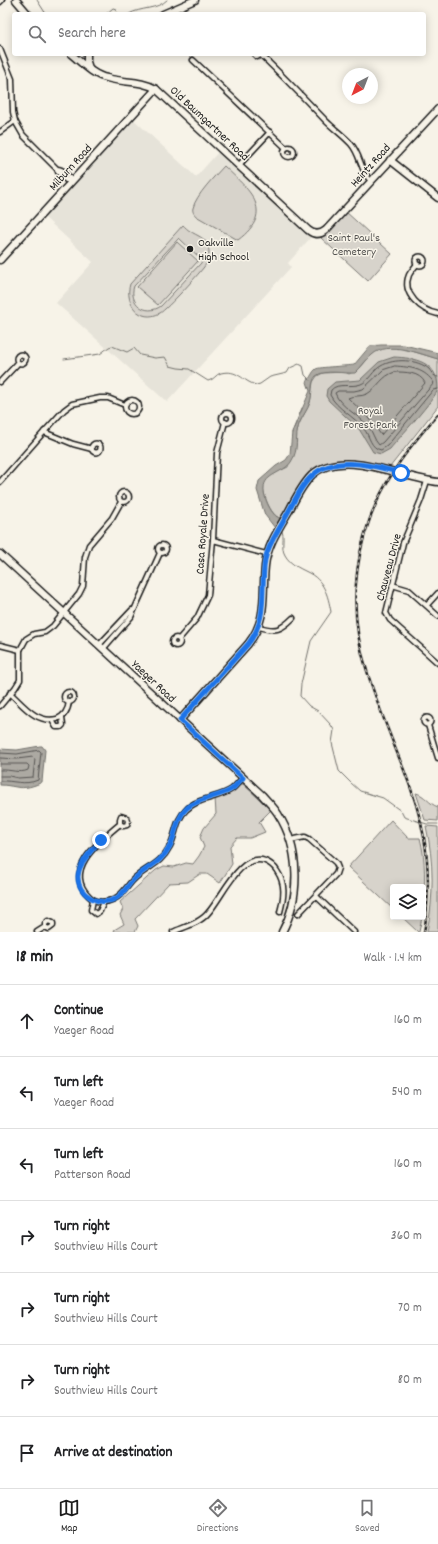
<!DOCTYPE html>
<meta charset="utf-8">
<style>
:root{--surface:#fff;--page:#f6f6f6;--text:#202124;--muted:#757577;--line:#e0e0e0;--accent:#1c1c1c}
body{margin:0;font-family:Dekko,sans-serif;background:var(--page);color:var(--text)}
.controls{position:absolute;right:12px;bottom:12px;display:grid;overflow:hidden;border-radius:4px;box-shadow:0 2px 10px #0003}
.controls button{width:36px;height:36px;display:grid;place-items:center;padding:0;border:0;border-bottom:1px solid var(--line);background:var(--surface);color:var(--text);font:20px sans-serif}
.compass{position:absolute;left:342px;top:68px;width:36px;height:36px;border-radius:50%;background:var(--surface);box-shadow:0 2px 10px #0003;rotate:222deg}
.stop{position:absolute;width:12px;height:12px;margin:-9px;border:3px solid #1a73e8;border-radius:50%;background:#fff}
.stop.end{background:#1a73e8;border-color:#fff;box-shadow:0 1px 4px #0008}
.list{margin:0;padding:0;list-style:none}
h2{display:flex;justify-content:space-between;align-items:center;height:52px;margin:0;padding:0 16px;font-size:17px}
h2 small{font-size:13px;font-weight:400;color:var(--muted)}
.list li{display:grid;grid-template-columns:26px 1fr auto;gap:12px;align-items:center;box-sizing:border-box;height:72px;padding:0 16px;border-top:1px solid var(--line)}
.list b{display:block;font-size:15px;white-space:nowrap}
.list p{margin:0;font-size:13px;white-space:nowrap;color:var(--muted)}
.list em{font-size:13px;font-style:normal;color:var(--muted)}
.icon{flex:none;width:22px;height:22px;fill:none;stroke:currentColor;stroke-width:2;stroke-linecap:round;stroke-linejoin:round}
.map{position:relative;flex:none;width:438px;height:932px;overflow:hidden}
.search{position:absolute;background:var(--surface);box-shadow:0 2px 10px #0003;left:12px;right:12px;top:12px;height:44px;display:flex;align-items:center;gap:10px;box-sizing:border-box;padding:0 14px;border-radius:4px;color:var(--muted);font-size:15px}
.sheet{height:556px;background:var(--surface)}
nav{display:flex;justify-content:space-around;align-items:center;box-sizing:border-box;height:56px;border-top:1px solid var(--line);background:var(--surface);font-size:11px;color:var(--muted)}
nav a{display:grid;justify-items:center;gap:2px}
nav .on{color:var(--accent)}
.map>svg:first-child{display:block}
</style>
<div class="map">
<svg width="438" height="932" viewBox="0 0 438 932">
<rect width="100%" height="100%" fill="#f7f3e8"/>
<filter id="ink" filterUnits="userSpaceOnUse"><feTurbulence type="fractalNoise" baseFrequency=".025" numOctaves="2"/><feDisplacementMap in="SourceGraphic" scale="8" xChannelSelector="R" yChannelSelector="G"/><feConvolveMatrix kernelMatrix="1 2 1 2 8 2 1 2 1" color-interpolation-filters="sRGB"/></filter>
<g filter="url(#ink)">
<!-- built -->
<path fill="#e6e3d9" d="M 132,118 L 196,177 L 220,150 L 312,236 L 288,263 L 291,267 L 167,402 L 56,303 L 93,262 L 42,215 Z"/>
<!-- green -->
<g fill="#d7d3cb" stroke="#7a7874" fill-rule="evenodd">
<path d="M 224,166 C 248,189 277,211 238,240 L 196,216 C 194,214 192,211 193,208 C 196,195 215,176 224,166 Z"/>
<path d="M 345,211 L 392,254 L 368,281 L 321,238 Z"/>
<path d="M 183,225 C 185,227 188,230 190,231 C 197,236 205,237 208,246 C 210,252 209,259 206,264 C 202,271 166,310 160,313 C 140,324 124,303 130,284 ZM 179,238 L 202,260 L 201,263 L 161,306 C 146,317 128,303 134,286 Z"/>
<path d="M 177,242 L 198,261 L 158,305 L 137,287 Z"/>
<path d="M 384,346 L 405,349 L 438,359 L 438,406 L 390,467 L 357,462 L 330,463 L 307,475 L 280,518 C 271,516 261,492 264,483 C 268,475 280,471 288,467 L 299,424 L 310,403 L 313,382 L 317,376 L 323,373 L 345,372 L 349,374 L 360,368 L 372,354 Z"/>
<path d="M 240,784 L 243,784 L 271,810 L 259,822 L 265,832 L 250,838 L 237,838 L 230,846 L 232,864 L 220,883 L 207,874 L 200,874 L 188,882 L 169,883 L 135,919 L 138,926 L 135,932 L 115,932 L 114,930 L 124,924 L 120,915 L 123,909 L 120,902 L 156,870 L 164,866 L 174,867 L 186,863 L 193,864 L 199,856 L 204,847 L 200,837 L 204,828 L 216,814 L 215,798 L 230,792 Z"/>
<path d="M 416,793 C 425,795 429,804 438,807 L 438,821 L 425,820 Z"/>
<path d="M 391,820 L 408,838 L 420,838 C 426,860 425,884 423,907 L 423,887 L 393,887 L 393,909 L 348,867 Z"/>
<path d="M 426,826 L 438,827 L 438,932 L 427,932 C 434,896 434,862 426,826 Z"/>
<path d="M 402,917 L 422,917 L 419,932 L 418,932 Z"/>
</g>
<!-- water -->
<g fill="#aca9a2" stroke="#72716c">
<path d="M 381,345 L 404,345 L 438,353 L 438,359 C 420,354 388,340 372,355 C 365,360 361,368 355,373 C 346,374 324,369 316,376 C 310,382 313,395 310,402 C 308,410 302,416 299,424 C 294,439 300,448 291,462 C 284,473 264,474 264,488 C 263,497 272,517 280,518 L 275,528 L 265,515 L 257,490 L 259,481 L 276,466 L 286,460 L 290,454 L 292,432 L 310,391 L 307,382 C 310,378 313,371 316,369 C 319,367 348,366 354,365 L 370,346 Z"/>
<path d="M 394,357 C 414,358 438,361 438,389 C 436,398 398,439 390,449 L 381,454 L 373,452 L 359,429 L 329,401 L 326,396 L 327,389 L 335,382 L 360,380 L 379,362 Z"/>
<path d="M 40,746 L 42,746 L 45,750 L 42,782 C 35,786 24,789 16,787 C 10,786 6,785 0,785 L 0,749 L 17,750 Z"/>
</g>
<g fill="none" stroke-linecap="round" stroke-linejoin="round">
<!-- shore -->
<g stroke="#565452" stroke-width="1">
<path d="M 395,366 C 411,367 425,369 434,383 L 383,442 L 379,445 C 374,440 373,432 368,426 C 359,415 340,407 335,393 L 338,391 L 354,391 L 363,389 L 383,370 Z"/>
<path d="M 395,372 C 405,372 420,372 425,383 L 381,435 L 370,419 L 348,398 C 353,395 361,397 367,394 C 379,387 381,376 395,372 Z"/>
<path d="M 438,377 C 433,376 432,373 429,369 C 417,359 394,358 381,366 C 373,370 369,381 361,384 C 351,388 338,382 331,390 L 330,395 C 337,409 354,416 364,429 C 370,436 370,448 381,450 L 387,446 L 433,390 L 438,389"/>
<path d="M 0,753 L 17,754 L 39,750 L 41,752 L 38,780 C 24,786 13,780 0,781"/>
<path d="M 0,758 L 17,759 L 33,757 L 35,759 L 33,777 L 18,778 L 9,776 L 0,776"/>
<path d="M 0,764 L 27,764 L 29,766 L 28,770 C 20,774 10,769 0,770"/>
</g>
<!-- stream -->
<g stroke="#72716c" stroke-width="1">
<path d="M 37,0 L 46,14"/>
<path d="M 106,14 L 113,8 L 116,9 L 117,14"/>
<path d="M 129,14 C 141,7 157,10 167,0"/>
<path d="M 64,359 L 100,354 L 109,347 L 112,346 L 127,352 L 134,348 L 140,355 L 155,358 L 165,357 L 170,366 L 178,368 L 189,369 L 208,381 C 214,380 216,374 221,373 C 238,369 242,381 256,385 L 260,384 L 270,377 L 287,373 L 290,368 L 299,364 L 303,366 L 305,375 L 310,380"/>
<path d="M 292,433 L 302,408"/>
<path d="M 281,529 C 286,537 280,547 285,555 C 290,564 299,568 307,572 C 324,580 328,595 331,612 L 311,641 L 301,684 L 300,696 L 309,706 L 318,711 L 331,725 L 334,730 L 332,743 L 339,771 L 351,783 L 360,791 L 383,798 L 401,811 L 404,817 L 427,824 L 438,824"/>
</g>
<!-- street casing -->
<g stroke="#1c1c1c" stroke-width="7">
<g id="street">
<path d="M 0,2 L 2,0"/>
<path d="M 0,49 L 12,79 L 13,112 L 15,121 L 23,135 L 57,169 C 64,169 69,176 71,181"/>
<path d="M 254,54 L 257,57 L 262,54"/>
<path d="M 262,56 C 284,77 305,99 326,121 C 334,129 344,136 351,144 C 361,155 360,171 371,181"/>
<path d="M 193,60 L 286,148"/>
<path d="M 0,132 L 15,121"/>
<circle cx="289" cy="152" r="5"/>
<path d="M 239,165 L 270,132"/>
<path d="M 57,169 L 58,172 L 66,180 L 70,180"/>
<circle cx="420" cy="261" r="4.5"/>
<path d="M 417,264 C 414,268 411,271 409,275 C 401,294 422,311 438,314"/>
<circle cx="21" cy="359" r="4.5"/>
<path d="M 0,382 L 18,363"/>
<circle cx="132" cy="407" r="7"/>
<circle cx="227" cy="418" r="5"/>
<path d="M 44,432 L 73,444 L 92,449"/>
<circle cx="96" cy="448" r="4.5"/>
<path d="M 427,481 L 421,500 L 403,543 L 386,613 L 390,620 L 438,663"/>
<path d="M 0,482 L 44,432 L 64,410 L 72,404 L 100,398 L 108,398 L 125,405"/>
<circle cx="124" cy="497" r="5"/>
<path d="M 213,540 L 266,554"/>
<circle cx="162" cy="549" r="4"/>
<path d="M 392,585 L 409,590 L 438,616"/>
<path d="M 427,605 L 438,593"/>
<path d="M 259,627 C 276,632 281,630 293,618"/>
<circle cx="176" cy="642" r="4"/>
<path d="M 179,639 L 197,618 L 208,595 L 213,540 L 217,453 L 225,422"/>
<path d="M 0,645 L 20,650"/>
<path d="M 99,645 L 132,610"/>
<path d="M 103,649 L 131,617 L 160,553"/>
<circle cx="69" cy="697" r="5"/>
<path d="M 10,693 C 24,706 37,724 57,719 C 65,716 68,710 69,702"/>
<path d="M 0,706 L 15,688 L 20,680 L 20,650 L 26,639 L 34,634 L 45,632 L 53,626 L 79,594 L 83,586 L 85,557 L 89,545 L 112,518 L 121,502"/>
<circle cx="427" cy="721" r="3.5"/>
<path d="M 52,720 L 56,727 L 61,727 L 63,725 L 62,717"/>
<path d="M 428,725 L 438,758"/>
<path d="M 120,824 L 120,819 L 121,816 L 127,818 L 128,821 L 127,825 L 123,826 L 120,824 C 100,841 62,870 89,896 C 95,903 106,903 114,899 C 124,895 127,885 135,878 C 149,866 161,864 170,846 C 176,834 176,819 186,810 C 198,797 218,799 232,789 C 236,786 239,781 243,778"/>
<path d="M 290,840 L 305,837 L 309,839 L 336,863 L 338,868 L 336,874 L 298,914"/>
<path d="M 316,896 L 354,932"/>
<path d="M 93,900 L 91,910 L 96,914 L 100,911 L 104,902"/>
<path d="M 37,932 L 45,927 L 45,924 L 48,921 L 53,923 L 53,926 L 49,929 L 45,927"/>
<path d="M 173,932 C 184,927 200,923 208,913 C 222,898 240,852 265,861 C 270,863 274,866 277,871 C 286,884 284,897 280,912"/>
</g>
</g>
<!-- secondary casing -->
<g stroke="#1c1c1c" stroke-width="9">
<g id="secondary">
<path d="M 16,0 L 28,14"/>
<path d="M 163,14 L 195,0"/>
<path d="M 71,54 C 82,63 93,75 107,78 C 124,83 141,80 156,89 L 308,230 C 314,235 320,235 326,230 L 438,109"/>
<path d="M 87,54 L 87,62 L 89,68"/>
<path d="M 390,160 L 438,198"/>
<path d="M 0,260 L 156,89"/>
<path d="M 0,554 L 262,795 C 267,801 274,807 278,814 C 300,848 301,897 282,932"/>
<path d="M 180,720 L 248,644 C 268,619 262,595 265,566 C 267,546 279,528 289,511 C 295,499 302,485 312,475 C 343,447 403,479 438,482"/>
</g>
</g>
<!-- street -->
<use href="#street" stroke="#f7f3e8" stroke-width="4"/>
<!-- secondary -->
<use href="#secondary" stroke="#f7f3e8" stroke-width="6"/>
<!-- rail casing -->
<g stroke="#1c1c1c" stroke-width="2.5">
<path id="rail" d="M 424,932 C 426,923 426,914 427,905 C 431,855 422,816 404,770 C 391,737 377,704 367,671 C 345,604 355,533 392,474 C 405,452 422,433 438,414"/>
</g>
<!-- rail -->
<use href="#rail" stroke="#f7f3e8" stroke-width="1" stroke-dasharray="3" stroke-linecap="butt"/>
</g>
</g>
<g fill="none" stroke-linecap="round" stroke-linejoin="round" filter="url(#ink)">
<!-- route -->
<path stroke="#1a73e8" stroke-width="5" d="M 101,840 C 92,850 79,863 78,876 C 77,895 100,907 115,899 C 124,894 127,886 134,879 C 147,866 160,865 170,846 C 176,834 176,818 187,808 C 200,797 218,798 232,789 C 236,786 239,781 243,778 L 180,720 L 248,644 C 269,617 260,591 265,560 C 268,544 279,530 286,516 C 294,502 301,485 313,475 C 335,455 375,466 401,473"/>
</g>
<!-- markers -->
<circle fill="#1c1c1c" stroke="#f7f3e8" stroke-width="1.5" cx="190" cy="249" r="4"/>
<g text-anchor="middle" stroke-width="3" stroke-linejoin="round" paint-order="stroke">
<!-- street labels -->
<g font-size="12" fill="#1c1c1c" stroke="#f7f3e8">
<text transform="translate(210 123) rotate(43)" y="4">Old Baumgartner Road</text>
<text transform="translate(370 165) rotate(-48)" y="4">Heintz Road</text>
<text transform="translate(70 167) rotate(-48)" y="4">Milburn Road</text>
<text transform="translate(202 534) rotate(-86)" y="4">Casa Royale Drive</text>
<text transform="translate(388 567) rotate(-75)" y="4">Chauveau Drive</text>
<text transform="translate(154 681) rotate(43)" y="4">Yaeger Road</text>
</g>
<!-- park labels -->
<g font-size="12" fill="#545351" stroke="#f7f3e8">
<text x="354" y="241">Saint Paul's<tspan x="354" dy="14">Cemetery</tspan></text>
<text x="370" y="414">Royal<tspan x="370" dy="14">Forest Park</tspan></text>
</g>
<!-- poi labels -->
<g font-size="12" fill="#1c1c1c" stroke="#f7f3e8" text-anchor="start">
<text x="198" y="246">Oakville<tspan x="198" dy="14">High School</tspan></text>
</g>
</g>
</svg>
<div class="controls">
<button><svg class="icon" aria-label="layers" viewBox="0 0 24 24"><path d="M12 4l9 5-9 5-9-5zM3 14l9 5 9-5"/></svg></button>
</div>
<svg class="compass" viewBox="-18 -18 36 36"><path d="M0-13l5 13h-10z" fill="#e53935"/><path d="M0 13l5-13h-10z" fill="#757577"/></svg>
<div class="stop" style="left:401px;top:473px"></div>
<div class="stop end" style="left:101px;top:840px"></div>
<div class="search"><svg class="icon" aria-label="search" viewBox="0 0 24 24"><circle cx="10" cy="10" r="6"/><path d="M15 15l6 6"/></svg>Search here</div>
</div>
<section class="sheet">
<h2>18 min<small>Walk · 1.4 km</small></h2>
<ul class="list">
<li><svg class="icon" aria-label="ahead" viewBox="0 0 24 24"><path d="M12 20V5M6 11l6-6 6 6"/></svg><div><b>Continue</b><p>Yaeger Road</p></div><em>160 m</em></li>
<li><svg class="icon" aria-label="left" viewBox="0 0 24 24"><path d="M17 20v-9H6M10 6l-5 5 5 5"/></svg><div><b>Turn left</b><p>Yaeger Road</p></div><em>540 m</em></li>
<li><svg class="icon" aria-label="left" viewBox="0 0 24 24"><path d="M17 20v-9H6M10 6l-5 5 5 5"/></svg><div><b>Turn left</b><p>Patterson Road</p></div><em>160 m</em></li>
<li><svg class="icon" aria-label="right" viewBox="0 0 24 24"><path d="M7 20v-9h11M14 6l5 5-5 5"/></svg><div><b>Turn right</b><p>Southview Hills Court</p></div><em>360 m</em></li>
<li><svg class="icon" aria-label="right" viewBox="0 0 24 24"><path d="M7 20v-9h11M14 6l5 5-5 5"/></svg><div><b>Turn right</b><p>Southview Hills Court</p></div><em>70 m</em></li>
<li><svg class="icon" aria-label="right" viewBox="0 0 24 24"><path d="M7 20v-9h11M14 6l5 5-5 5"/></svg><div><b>Turn right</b><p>Southview Hills Court</p></div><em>80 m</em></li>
<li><svg class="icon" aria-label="arrive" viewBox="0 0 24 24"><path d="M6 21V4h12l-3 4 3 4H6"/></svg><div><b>Arrive at destination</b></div></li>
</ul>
</section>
<nav>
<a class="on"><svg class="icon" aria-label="map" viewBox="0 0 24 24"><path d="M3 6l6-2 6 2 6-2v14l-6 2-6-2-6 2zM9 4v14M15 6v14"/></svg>Map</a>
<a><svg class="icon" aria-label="directions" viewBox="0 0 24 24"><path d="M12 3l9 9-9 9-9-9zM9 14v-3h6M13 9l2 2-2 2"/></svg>Directions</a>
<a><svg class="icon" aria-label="saved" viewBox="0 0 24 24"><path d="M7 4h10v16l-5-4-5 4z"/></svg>Saved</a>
</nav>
